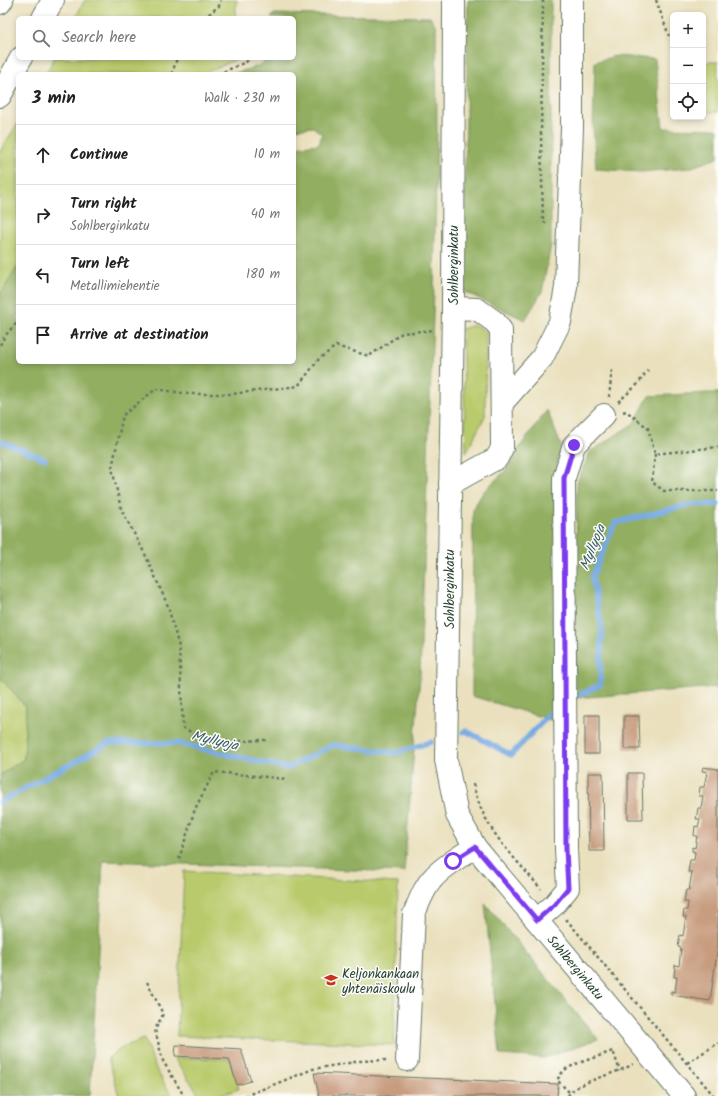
<!DOCTYPE html>
<meta charset="utf-8">
<style>
:root{--surface:#fff;--page:#f2f2f2;--text:#222;--muted:#767676;--line:#e0e0e0}
body{margin:0;font-family:Kalam,sans-serif;background:var(--page);color:var(--text)}
.controls{position:absolute;right:12px;top:12px;display:grid;overflow:hidden;border-radius:6px;box-shadow:0 2px 6px #0003}
.controls button{width:36px;height:36px;display:grid;place-items:center;padding:0;border:0;border-bottom:1px solid var(--line);background:var(--surface);color:var(--text);font:20px sans-serif}
.stop{position:absolute;width:12px;height:12px;margin:-9px;border:3px solid #7c3aed;border-radius:50%;background:#fff}
.stop.end{background:#7c3aed;border-color:#fff;box-shadow:0 1px 4px #0008}
.list{margin:0;padding:0;list-style:none}
h2{display:flex;justify-content:space-between;align-items:center;height:52px;margin:0;padding:0 16px;font-size:17px}
h2 small{font-size:13px;font-weight:400;color:var(--muted)}
.list li{display:grid;grid-template-columns:26px 1fr auto;gap:12px;align-items:center;box-sizing:border-box;height:60px;padding:0 16px;border-top:1px solid var(--line)}
.list b{display:block;font-size:15px;white-space:nowrap}
.list p{margin:0;font-size:13px;white-space:nowrap;color:var(--muted)}
.list em{font-size:13px;font-style:normal;color:var(--muted)}
.icon{flex:none;width:22px;height:22px;fill:none;stroke:currentColor;stroke-width:2;stroke-linecap:round;stroke-linejoin:round}
.map{position:relative;flex:none;width:718px;height:1096px;overflow:hidden}
.search{position:absolute;background:var(--surface);box-shadow:0 2px 6px #0003;left:16px;top:16px;width:280px;height:44px;display:flex;align-items:center;gap:10px;box-sizing:border-box;padding:0 14px;border-radius:6px;color:var(--muted);font-size:15px}
.panel{position:absolute;background:var(--surface);box-shadow:0 2px 6px #0003;left:16px;top:72px;width:280px;height:292px;border-radius:6px}
.map>svg:first-child{display:block}
</style>
<div class="map">
<svg width="718" height="1096" viewBox="0 0 718 1096">
<rect width="100%" height="100%" fill="#fdfcf7"/>
<filter id="ink" filterUnits="userSpaceOnUse"><feTurbulence type="fractalNoise" baseFrequency=".025" numOctaves="2"/><feDisplacementMap in="SourceGraphic" scale="8" xChannelSelector="R" yChannelSelector="G"/><feConvolveMatrix kernelMatrix="1 2 1 2 8 2 1 2 1" color-interpolation-filters="sRGB"/></filter>
<filter id="wash" filterUnits="userSpaceOnUse"><feTurbulence type="fractalNoise" baseFrequency=".012" numOctaves="4" result="noise"/><feDisplacementMap in="SourceGraphic" scale="16" xChannelSelector="R" yChannelSelector="G"/><feGaussianBlur stdDeviation="0.9" result="paint"/><feColorMatrix in="noise" values="0 0 0 0 0 0 0 0 0 0 0 0 0 0 0 0 0 1.4 0 .05"/><feComposite in="paint" operator="in"/></filter>
<g filter="url(#wash)">
<rect width="100%" height="100%" fill="#eae0bd"/>
<!-- green -->
<g fill="#b9ca6c" stroke="#6c8450">
<path d="M 85,0 L 237,0 L 235,15 L 239,18 L 75,18 Z"/>
<path d="M 54,58 L 239,58 L 202,74 L 46,74 Z"/>
<rect x="703" y="62" width="15" height="50"/>
<path d="M 18,123 L 18,266 L 0,295 L 0,151 Z"/>
<path d="M 475,325 L 486,332 L 485,416 L 466,453 L 462,329 Z"/>
<path d="M 0,677 L 26,707 L 24,759 L 0,775 Z"/>
<path d="M 184,871 L 398,883 L 394,1045 L 177,1036 Z"/>
<path d="M 144,1039 L 157,1071 L 172,1096 L 119,1096 L 108,1058 L 123,1047 Z"/>
<path d="M 174,1058 L 229,1059 L 239,1089 L 216,1096 L 200,1096 Z"/>
</g>
<!-- forest -->
<g fill="#92ae60" stroke="#58764a">
<path d="M 468,0 L 551,0 L 551,245 L 542,292 L 525,320 L 463,291 Z"/>
<path d="M 274,14 L 430,17 L 436,26 L 437,130 L 434,289 L 420,676 L 404,872 L 103,861 L 90,1096 L 0,1096 L 0,775 L 24,759 L 26,707 L 0,677 L 0,295 L 18,266 L 18,362 L 294,362 L 294,147 L 319,144 L 322,134 L 313,127 L 294,129 L 294,74 L 233,74 L 261,65 L 267,58 L 294,58 L 294,18 L 271,18 Z"/>
<path d="M 615,56 L 655,59 L 663,128 L 718,129 L 718,158 L 689,168 L 641,172 L 596,169 L 593,128 L 595,62 Z"/>
<path d="M 706,393 L 718,393 L 718,687 L 575,698 L 577,482 L 590,452 L 634,423 L 649,396 Z"/>
<path d="M 547,410 L 562,448 L 557,462 L 561,723 L 472,696 L 473,509 L 484,491 L 505,471 L 514,455 Z"/>
<path d="M 485,903 L 598,1039 L 544,1058 L 500,1055 Z"/>
</g>
<g fill="none" stroke-linecap="round" stroke-linejoin="round">
<!-- stream -->
<g stroke="#77aae3" stroke-width="5.5">
<path d="M 0,441 L 45,459"/>
<path d="M 579,695 L 600,685 L 602,629 L 592,577 L 615,523 L 687,505 L 718,504"/>
<path d="M 463,732 L 466,731 L 511,755 L 555,708"/>
<path d="M 0,802 L 109,743 L 176,743 L 288,768 L 333,745 L 396,753 L 431,742"/>
</g>
</g>
<g id="blocks">
<!-- building -->
<g fill="#c89c7f">
<rect x="585" y="715" width="14" height="39"/>
<path d="M 624,716 L 639,716 L 640,749 L 624,749 Z"/>
<path d="M 703,767 L 718,769 L 718,946 L 710,1001 L 671,995 L 671,991 L 675,992 L 677,977 L 674,977 L 675,965 L 679,966 L 681,948 L 678,947 L 680,935 L 683,936 L 686,917 L 683,917 L 684,910 L 687,910 L 688,902 L 684,902 L 686,890 L 689,890 L 692,872 L 688,872 L 690,860 L 694,860 L 695,852 L 692,851 L 692,847 L 695,848 L 697,836 L 694,836 L 695,826 L 698,827 L 700,819 L 696,819 L 698,808 L 701,808 L 703,796 L 699,796 L 700,787 L 704,787 L 707,772 L 702,771 Z"/>
<path d="M 588,773 L 603,773 L 604,851 L 589,851 Z"/>
<path d="M 628,773 L 642,773 L 643,819 L 628,819 Z"/>
<path d="M 176,1045 L 241,1049 L 251,1081 L 237,1085 L 229,1059 L 175,1056 Z"/>
<path d="M 314,1073 L 558,1084 L 557,1096 L 319,1096 Z"/>
</g>
</g>
</g>
<g filter="url(#ink)">
<use href="#blocks" fill-opacity="0" stroke="#667664" stroke-width="1"/>
<g fill="none" stroke-linecap="round" stroke-linejoin="round">
<!-- minor casing -->
<g stroke="#667664" stroke-width="24">
<g id="minor">
<path d="M 454,0 L 453,308 L 446,760 L 457,815 L 475,847 L 684,1096"/>
<path d="M 502,403 L 542,358 L 560,322 L 566,287 L 567,255 L 572,128 L 572,0"/>
<path d="M 450,484 L 497,458 L 502,448 L 501,330 L 495,322 L 477,309 L 453,308"/>
<path d="M 537,920 L 554,905 L 568,888 L 566,849 L 564,478 L 574,445 L 604,415"/>
<path d="M 407,1060 L 414,914 C 419,902 424,887 434,877 C 445,865 461,856 475,847"/>
</g>
</g>
<!-- highway casing -->
<g stroke="#667664" stroke-width="24">
<g id="highway">
<path d="M 0,3 L 2,0"/>
<path d="M 43,18 L 53,0"/>
<path d="M 0,96 L 21,58"/>
</g>
</g>
<!-- path -->
<g stroke="#667664" stroke-width="2.5" stroke-dasharray="3 3" stroke-linecap="butt">
<path d="M 543,0 L 541,137 L 543,221 L 548,225"/>
<path d="M 656,0 L 669,36"/>
<path d="M 204,18 L 219,6 L 221,0"/>
<path d="M 264,18 L 264,17"/>
<path d="M 172,74 L 177,58"/>
<path d="M 218,74 L 246,62 L 250,58"/>
<path d="M 0,345 L 5,336 L 18,321"/>
<path d="M 609,397 L 612,370"/>
<path d="M 618,402 L 637,385 L 648,370"/>
<path d="M 623,412 L 626,411 L 648,428 L 655,454 L 718,447"/>
<path d="M 655,454 L 652,482 L 664,491 L 718,491"/>
<path d="M 266,740 L 211,742 L 183,728 L 179,647 L 168,606 L 145,554 L 121,509 L 112,468 L 123,415 L 156,389 L 189,394 L 231,394 L 298,386 L 319,359 L 336,346 L 369,356 L 402,333 L 434,330"/>
<path d="M 473,784 C 484,831 512,854 541,889"/>
<path d="M 179,859 L 195,809 L 214,772 L 287,779"/>
<path d="M 566,919 L 714,1096"/>
<path d="M 147,982 L 163,1014 L 155,1030 L 163,1061 L 184,1096"/>
<path d="M 687,1063 L 718,1043"/>
<path d="M 569,1092 L 557,1080 L 564,1070 L 576,1064 L 613,1051 L 620,1071"/>
<path d="M 245,1096 L 313,1069 L 360,1061 L 387,1060"/>
<path d="M 568,1096 C 574,1082 617,1074 633,1064"/>
</g>
<!-- minor -->
<use href="#minor" stroke="#fff" stroke-width="22"/>
<!-- highway -->
<use href="#highway" stroke="#fff" stroke-width="22"/>
</g>
</g>
<g fill="none" stroke-linecap="round" stroke-linejoin="round" filter="url(#ink)">
<!-- route -->
<path stroke="#7c3aed" stroke-width="5" d="M 453,861 L 475,847 L 537,920 L 554,905 L 568,888 L 566,849 L 564,478 L 574,445"/>
</g>
<!-- icons -->
<defs>
<g id="school-bare" transform="scale(1.08)"><path d="M0-5L7-2L0 1L-7-2ZM-4 1L0 2.5L4 1V4Q0 6-4 4Z" fill="#c8321e" stroke="#fdfcf7" stroke-width="2.5" paint-order="stroke"/></g>
</defs>
<g fill-rule="evenodd">
<use href="#school-bare" x="331" y="980"/>
</g>
<g text-anchor="middle" stroke-width="3" stroke-linejoin="round" paint-order="stroke">
<!-- street labels -->
<g font-size="13" fill="#1f3d34" stroke="#fdfcf7">
<text transform="translate(453 265) rotate(-90)" y="5">Sohlberginkatu</text>
<text transform="translate(449 589) rotate(-90)" y="5">Sohlberginkatu</text>
<text transform="translate(576 967) rotate(50)" y="5">Sohlberginkatu</text>
</g>
<!-- poi labels -->
<g font-size="13" fill="#1f3d34" stroke="#fdfcf7" text-anchor="start">
<text x="342" y="978">Keljonkankaan<tspan x="342" dy="15">yhtenäiskoulu</tspan></text>
</g>
<!-- water labels -->
<g font-size="14" font-style="italic" fill="#395e69" stroke="#fdfcf7">
<text transform="translate(592 547) rotate(-68)" y="5">Myllyoja</text>
<text transform="translate(215 740) rotate(13)" y="5">Myllyoja</text>
</g>
</g>
</svg>
<div class="controls">
<button>+</button>
<button>−</button>
<button><svg class="icon" aria-label="locate" viewBox="0 0 24 24"><circle cx="12" cy="12" r="6"/><path d="M12 2v4M12 18v4M2 12h4M18 12h4"/></svg></button>
</div>
<div class="stop" style="left:453px;top:861px"></div>
<div class="stop end" style="left:574px;top:445px"></div>
<div class="search"><svg class="icon" aria-label="search" viewBox="0 0 24 24"><circle cx="10" cy="10" r="6"/><path d="M15 15l6 6"/></svg>Search here</div>
<section class="panel">
<h2>3 min<small>Walk · 230 m</small></h2>
<ul class="list">
<li><svg class="icon" aria-label="ahead" viewBox="0 0 24 24"><path d="M12 20V5M6 11l6-6 6 6"/></svg><div><b>Continue</b></div><em>10 m</em></li>
<li><svg class="icon" aria-label="right" viewBox="0 0 24 24"><path d="M7 20v-9h11M14 6l5 5-5 5"/></svg><div><b>Turn right</b><p>Sohlberginkatu</p></div><em>40 m</em></li>
<li><svg class="icon" aria-label="left" viewBox="0 0 24 24"><path d="M17 20v-9H6M10 6l-5 5 5 5"/></svg><div><b>Turn left</b><p>Metallimiehentie</p></div><em>180 m</em></li>
<li><svg class="icon" aria-label="arrive" viewBox="0 0 24 24"><path d="M6 21V4h12l-3 4 3 4H6"/></svg><div><b>Arrive at destination</b></div></li>
</ul>
</section>
</div>
